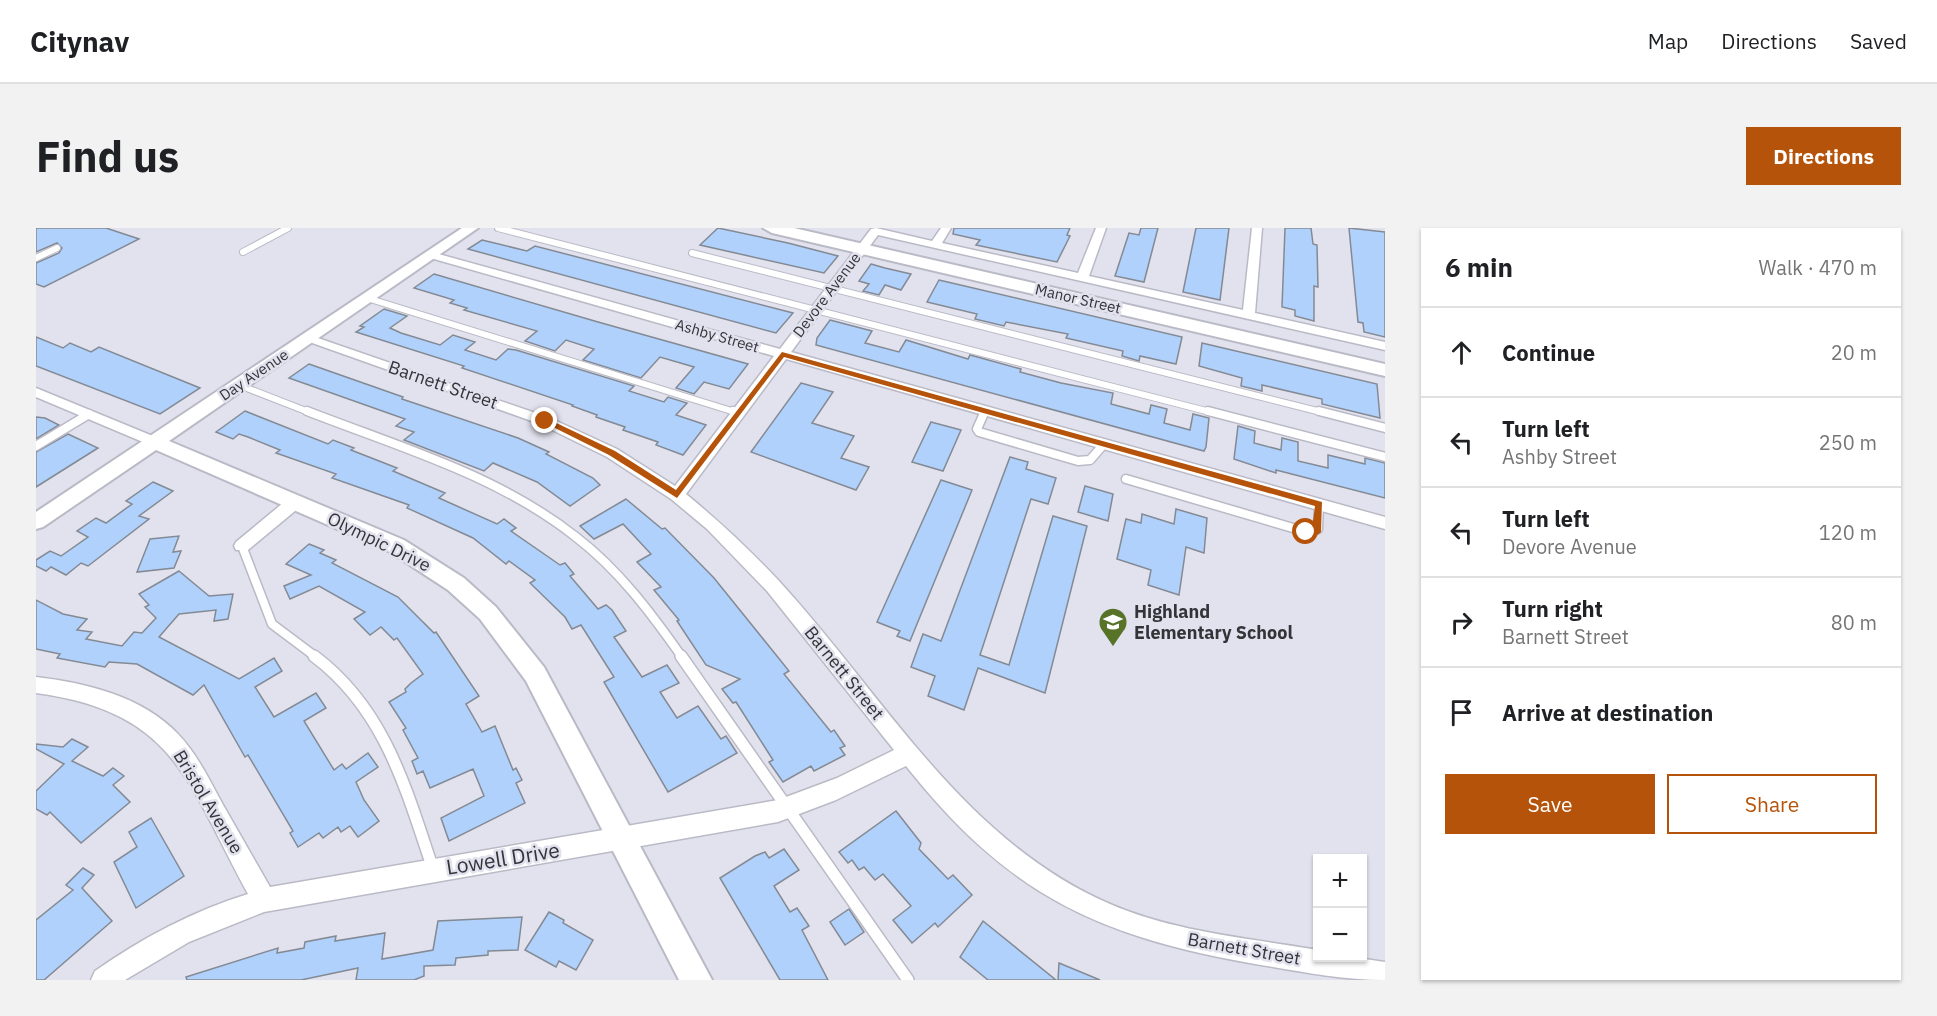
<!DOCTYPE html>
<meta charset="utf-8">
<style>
:root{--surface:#fff;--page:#f2f2f2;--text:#202124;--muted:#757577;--line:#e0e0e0;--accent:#b45309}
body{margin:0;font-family:"IBM Plex Sans",sans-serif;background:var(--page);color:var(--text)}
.controls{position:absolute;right:18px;bottom:18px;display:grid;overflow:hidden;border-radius:0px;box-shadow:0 2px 4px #0004}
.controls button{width:54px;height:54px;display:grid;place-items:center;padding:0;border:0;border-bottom:2px solid var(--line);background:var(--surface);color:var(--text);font:30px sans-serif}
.stop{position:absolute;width:18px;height:18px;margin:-14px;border:4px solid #b45309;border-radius:50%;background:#fff}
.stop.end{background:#b45309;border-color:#fff;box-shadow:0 2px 6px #0008}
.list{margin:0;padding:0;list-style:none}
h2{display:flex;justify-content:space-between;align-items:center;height:78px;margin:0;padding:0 24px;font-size:26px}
h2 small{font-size:20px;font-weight:400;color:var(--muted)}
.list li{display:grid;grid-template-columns:39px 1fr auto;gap:18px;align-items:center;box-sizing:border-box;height:90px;padding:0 24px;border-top:2px solid var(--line)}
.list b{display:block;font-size:22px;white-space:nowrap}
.list p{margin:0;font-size:20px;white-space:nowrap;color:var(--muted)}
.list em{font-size:20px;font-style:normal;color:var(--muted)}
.actions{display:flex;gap:12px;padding:18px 24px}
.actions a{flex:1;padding:14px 0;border:2px solid var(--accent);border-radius:0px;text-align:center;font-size:21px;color:var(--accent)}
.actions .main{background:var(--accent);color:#fff}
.icon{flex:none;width:33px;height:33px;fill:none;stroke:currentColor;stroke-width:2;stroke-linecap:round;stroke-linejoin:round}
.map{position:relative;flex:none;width:1349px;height:752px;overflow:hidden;border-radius:0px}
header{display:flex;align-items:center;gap:36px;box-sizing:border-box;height:84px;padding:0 30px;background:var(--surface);border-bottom:2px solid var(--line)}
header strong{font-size:28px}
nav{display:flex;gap:33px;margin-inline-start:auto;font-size:21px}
.intro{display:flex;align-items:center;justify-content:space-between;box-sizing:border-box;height:144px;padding:0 36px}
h1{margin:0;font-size:42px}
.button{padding:15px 27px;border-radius:0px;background:var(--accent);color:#fff;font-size:21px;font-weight:700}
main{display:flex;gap:36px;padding:0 36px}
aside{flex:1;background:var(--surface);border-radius:0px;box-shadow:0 2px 4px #0004}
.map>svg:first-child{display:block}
</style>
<header>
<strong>Citynav</strong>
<nav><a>Map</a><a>Directions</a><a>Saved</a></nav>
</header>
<div class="intro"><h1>Find us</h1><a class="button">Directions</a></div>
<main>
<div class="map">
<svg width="1349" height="752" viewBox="0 0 1349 752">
<rect width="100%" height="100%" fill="#e2e1ee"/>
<!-- building -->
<g fill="#b0d1fc" stroke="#838a94" stroke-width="1.5">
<path d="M 0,0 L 70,0 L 103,11 L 8,59 L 0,56 L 0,35 L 23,25 L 26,20 L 21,15 L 0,24 Z"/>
<path d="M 682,0 L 752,15 L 802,28 L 788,45 L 664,17 Z"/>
<path d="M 918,0 L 1034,0 L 1031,7 L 1034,8 L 1021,34 L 940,17 L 944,12 L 917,6 Z"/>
<path d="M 1105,0 L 1122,0 L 1108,54 L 1079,48 L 1093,5 L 1103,7 Z"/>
<path d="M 1160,0 L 1193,0 L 1184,72 L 1147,64 Z"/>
<path d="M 1249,0 L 1275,0 L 1277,16 L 1281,17 L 1282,59 L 1278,58 L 1278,93 L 1259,88 L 1259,82 L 1246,79 Z"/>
<path d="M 1313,0 L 1349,4 L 1349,109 L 1328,104 L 1327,95 L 1322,94 Z"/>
<path d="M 446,12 L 491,23 L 499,18 L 757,85 L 740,105 L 432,21 Z"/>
<path d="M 835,36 L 849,40 L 875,46 L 865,62 L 849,57 L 843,67 L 827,63 L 833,56 L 823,53 Z"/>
<path d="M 398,46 L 562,94 L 712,136 L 693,161 L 668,154 L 658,166 L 640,160 L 658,139 L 624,129 L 605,150 L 547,132 L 558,121 L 530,112 L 519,123 L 489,113 L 501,103 L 428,82 L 431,80 L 414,75 L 418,72 L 378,60 Z"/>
<path d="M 903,52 L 1146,109 L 1140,136 L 1104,128 L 1103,133 L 1086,128 L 1087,123 L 1030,110 L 1032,106 L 970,94 L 968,98 L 939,91 L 941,86 L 891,74 Z"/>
<path d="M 348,81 L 371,88 L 354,100 L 365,105 L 404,117 L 417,107 L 439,114 L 429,122 L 460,132 L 472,121 L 480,122 L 598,158 L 593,163 L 628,174 L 632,169 L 651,175 L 640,187 L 670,197 L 647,227 L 620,217 L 622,214 L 587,202 L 589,199 L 560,189 L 561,187 L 536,178 L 537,177 L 426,140 L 428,138 L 320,104 L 328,99 L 324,98 Z"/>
<path d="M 794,92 L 836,103 L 829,115 L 863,124 L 870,112 L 932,131 L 934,127 L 985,141 L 984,144 L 1025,155 L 1077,165 L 1075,176 L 1113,186 L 1115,177 L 1131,181 L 1128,195 L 1154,202 L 1157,186 L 1173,190 L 1170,219 L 1168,223 L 780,117 L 781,110 Z"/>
<path d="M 0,109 L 27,120 L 34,115 L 55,124 L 63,119 L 164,160 L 124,186 L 0,138 Z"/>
<path d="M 1166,115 L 1341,156 L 1344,190 L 1286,176 L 1286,171 L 1226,157 L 1226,163 L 1205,158 L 1206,150 L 1163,138 Z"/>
<path d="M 273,136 L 367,169 L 366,171 L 482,210 L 513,224 L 510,226 L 557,250 L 564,257 L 534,278 L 501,254 L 457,235 L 448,243 L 368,212 L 378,204 L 360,198 L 369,191 L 253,150 Z"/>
<path d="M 765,155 L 797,164 L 776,195 L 818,208 L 805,230 L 833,239 L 820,262 L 715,224 Z"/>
<path d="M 209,183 L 292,216 L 297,212 L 318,220 L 315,222 L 361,240 L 357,243 L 409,265 L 403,270 L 461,296 L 468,291 L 480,300 L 475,303 L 524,337 L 529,335 L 538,346 L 534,348 L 562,381 L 570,377 L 576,382 L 590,403 L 578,409 L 606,449 L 631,437 L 643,455 L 624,464 L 641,490 L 662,478 L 685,511 L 690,508 L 701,525 L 632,564 L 568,454 L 578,449 L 545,397 L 536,401 L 529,389 L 494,355 L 499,352 L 473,333 L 470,336 L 437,310 L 371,280 L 373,277 L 296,250 L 300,246 L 240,225 L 244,222 L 212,209 L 203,206 L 197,211 L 180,204 Z"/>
<path d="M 0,189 L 9,190 L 23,197 L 0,211 Z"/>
<path d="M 895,194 L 925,202 L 907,243 L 876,234 Z"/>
<path d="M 1202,198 L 1219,203 L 1218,215 L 1245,222 L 1246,210 L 1262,214 L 1262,233 L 1292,240 L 1292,227 L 1329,236 L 1329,230 L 1349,235 L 1349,270 L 1240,242 L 1240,245 L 1198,231 Z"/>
<path d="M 32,206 L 62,220 L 0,259 L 0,224 Z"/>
<path d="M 974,229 L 992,234 L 990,241 L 1020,250 L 1012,276 L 995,271 L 944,427 L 973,437 L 1017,288 L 1051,298 L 1009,465 L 942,440 L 928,482 L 892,468 L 899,448 L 875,439 L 887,406 L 905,413 Z"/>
<path d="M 905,252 L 936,262 L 874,413 L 861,408 L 864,403 L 841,394 Z"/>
<path d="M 117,254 L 137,263 L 103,288 L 113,291 L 52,338 L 45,335 L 30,347 L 15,339 L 10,343 L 0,338 L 0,332 L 14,323 L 25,328 L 52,309 L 41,303 L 60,290 L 70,295 L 96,276 L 90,273 Z"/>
<path d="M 1049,258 L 1077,266 L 1072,293 L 1042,284 Z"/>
<path d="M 590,271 L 626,301 L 629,300 L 678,350 L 753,443 L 748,446 L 795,504 L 798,502 L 809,518 L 804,520 L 809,527 L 778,543 L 775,538 L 747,554 L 733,534 L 737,532 L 700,474 L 697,475 L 686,461 L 704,451 L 670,437 L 641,393 L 643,392 L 618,362 L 625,359 L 601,334 L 615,326 L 587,296 L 558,311 L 544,298 Z"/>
<path d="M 1140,281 L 1171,290 L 1168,325 L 1150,319 L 1143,367 L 1112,357 L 1115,342 L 1081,331 L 1090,291 L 1105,295 L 1106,286 L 1138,296 Z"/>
<path d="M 143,308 L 137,324 L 145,323 L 138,340 L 101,344 L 114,311 Z"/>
<path d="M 273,316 L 288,322 L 284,325 L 300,332 L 296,335 L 362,369 L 398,405 L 400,404 L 443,468 L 430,476 L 446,504 L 459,498 L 477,542 L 480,540 L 486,552 L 480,555 L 489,575 L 413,613 L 405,590 L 448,568 L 437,541 L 394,560 L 387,543 L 381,546 L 376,533 L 382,530 L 367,502 L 370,500 L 353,474 L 370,464 L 369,461 L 375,455 L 387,446 L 361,410 L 358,412 L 345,399 L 334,407 L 318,391 L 329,384 L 283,358 L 254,371 L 248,358 L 275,347 L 250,336 Z"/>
<path d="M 143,343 L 173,368 L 197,366 L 192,391 L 178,393 L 180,382 L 143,386 L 123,409 L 203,451 L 238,430 L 246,443 L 219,459 L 238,489 L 280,465 L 290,480 L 268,493 L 298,542 L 306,536 L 310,541 L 332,525 L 342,539 L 320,554 L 328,572 L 343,593 L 322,609 L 314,598 L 305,604 L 302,599 L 287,610 L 283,605 L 262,619 L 254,605 L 257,603 L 212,527 L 209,529 L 168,457 L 157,467 L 101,436 L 73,434 L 69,439 L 21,430 L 24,426 L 0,421 L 0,372 L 27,386 L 51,391 L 41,402 L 56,404 L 50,411 L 86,418 L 98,404 L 106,405 L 120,390 L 109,379 L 113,377 L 103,366 Z"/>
<path d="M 36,511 L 52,519 L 36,533 L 67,548 L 77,540 L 88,548 L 77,557 L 94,574 L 45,615 L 14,584 L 11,587 L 0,581 L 0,563 L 28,536 L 0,521 L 0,516 L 27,519 Z"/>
<path d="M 860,583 L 885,615 L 883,621 L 912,651 L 917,647 L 936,667 L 902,699 L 899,695 L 876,715 L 857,692 L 875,678 L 847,646 L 839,652 L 828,639 L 823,642 L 816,632 L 812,635 L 803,624 Z"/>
<path d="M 115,590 L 148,648 L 100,680 L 78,634 L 101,619 L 93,604 Z"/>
<path d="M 748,621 L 763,642 L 738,658 L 754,684 L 761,680 L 773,698 L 766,702 L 792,752 L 744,752 L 684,650 L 719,628 L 729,624 L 733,630 Z"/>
<path d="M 47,640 L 58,647 L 46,660 L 76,693 L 8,752 L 0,752 L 0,692 L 37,662 L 30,657 Z"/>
<path d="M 813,681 L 828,704 L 809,717 L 794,694 Z"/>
<path d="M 513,684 L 528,692 L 527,695 L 557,712 L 540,742 L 523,733 L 520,739 L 489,722 Z"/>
<path d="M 486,689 L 482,722 L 452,723 L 452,727 L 420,730 L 419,737 L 388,738 L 388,748 L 378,752 L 320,752 L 322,740 L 265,752 L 151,752 L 150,749 L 242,720 L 241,725 L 268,720 L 269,714 L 300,708 L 299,713 L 349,705 L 346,731 L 397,722 L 402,693 Z"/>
<path d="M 947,693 L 1020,752 L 952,752 L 924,729 Z"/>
<path d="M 1023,735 L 1064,752 L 1022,752 Z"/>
</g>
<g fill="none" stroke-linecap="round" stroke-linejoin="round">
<!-- service-far2 casing -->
<g stroke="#babac6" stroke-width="8">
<g id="service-far2">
<path d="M 462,0 L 1178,185"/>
<path d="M 207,24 L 252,0"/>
<path d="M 656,25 L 1289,185"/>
<path d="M 0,30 L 21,20"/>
<path d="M 331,70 L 702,185"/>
<path d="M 203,157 L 275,185"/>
</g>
</g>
<!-- service-far1 casing -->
<g stroke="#babac6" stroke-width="11">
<g id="service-far1">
<path d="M 271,183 C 363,219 462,247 540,309 C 583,342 615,385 646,429"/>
<path d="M 697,183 L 702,185"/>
<path d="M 949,183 L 941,201 L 943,204 L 1042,233 L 1054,232 L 1068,216"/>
<path d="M 1172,183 L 1349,229"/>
<path d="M 1283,183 L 1349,200"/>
<path d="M 0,218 L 53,186"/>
<path d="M 1090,251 L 1274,305 L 1282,301 L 1283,276"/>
<path d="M 206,318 L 236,396 L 280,429"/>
</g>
</g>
<!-- service casing -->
<g stroke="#babac6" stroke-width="14">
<g id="service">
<path d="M 278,428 C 349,481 370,561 397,641"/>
<path d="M 645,428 L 872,752"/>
</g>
</g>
<!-- minor casing -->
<g stroke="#babac6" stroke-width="3">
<g id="minor">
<path d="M 840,0 L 896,13 L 905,0 L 915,0 L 906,15 L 1042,45 L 1060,0 L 1070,0 L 1053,48 L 1207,82 L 1216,0 L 1226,0 L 1219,85 L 1349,114 L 1349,122 L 842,7 L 755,124 L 1349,289 L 1349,301 L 750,131 L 650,266 C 683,293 714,322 743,353 C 847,466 926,612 1074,676 C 1138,704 1213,710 1282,722 L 1282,730 L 1322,730 L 1349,734 L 1349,752 C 1304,752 1263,743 1219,736 C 1059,708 972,666 870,538 L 800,572 L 742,594 L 228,684 L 153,714 L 89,752 L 55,752 L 59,743 C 106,710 157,683 212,666 C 151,555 141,484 0,465 L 0,449 C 50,455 106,468 142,506 C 161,526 173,551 186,575 C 202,603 218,631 234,659 L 742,572 L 801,550 L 858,522 L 731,363 L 671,301 L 635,271 L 571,229 L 504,196 L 265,111 L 271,107 L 276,108 L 514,190 L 581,221 L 639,258 L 738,128 L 391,29 L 391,25 L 399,25 L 744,121 L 835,1 Z"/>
<path d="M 0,160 L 124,211 L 126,214 L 119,219 L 114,217 L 0,169 Z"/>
<path d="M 259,268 L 267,274 L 265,278 L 212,322 L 200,322 L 198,318 L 200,314 L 253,270 Z"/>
</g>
</g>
<!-- tertiary casing -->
<g stroke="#babac6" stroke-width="4">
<path id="tertiary" d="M 426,0 L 442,0 L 133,213 L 368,312 L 428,350 L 460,379 L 508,439 L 676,752 L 643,752 L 490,453 L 444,391 L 412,362 L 354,324 L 120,222 L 7,299 L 0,301 L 0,284 Z"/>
</g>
<!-- primary casing -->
<g stroke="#babac6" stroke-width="4">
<path id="primary" d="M 727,0 L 758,0 L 1349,136 L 1349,148 L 736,5 Z"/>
</g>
<!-- service-far2 -->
<use href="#service-far2" stroke="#fff" stroke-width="6"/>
<!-- service-far1 -->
<use href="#service-far1" stroke="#fff" stroke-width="8"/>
<!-- service -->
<use href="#service" stroke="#fff" stroke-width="11"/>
<!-- minor -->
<use href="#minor" fill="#fff" fill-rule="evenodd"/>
<!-- tertiary -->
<use href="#tertiary" fill="#fff" fill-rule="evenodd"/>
<!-- primary -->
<use href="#primary" fill="#fff" fill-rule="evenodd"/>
</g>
<!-- route -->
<path fill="#b45309" d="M 746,124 L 1286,274 L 1285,304 C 1281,309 1269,309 1265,304 L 1276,301 L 1279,278 L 748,129 L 641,270 L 573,227 L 505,193 L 512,191 L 579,223 L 640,262 Z"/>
<!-- icons -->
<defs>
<g id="school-pin" transform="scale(1.5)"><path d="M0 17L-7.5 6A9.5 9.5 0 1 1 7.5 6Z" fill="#567328" stroke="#e2e1ee"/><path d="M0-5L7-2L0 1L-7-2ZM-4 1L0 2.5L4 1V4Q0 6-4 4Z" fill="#fff"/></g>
</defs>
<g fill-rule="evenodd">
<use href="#school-pin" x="1077" y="394"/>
</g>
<g text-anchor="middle" stroke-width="5" stroke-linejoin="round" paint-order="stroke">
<!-- far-street labels -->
<g font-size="15" fill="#333338" stroke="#e2e1ee">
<text transform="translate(791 67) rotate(-53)" y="5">Devore Avenue</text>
<text transform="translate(1042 71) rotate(13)" y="5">Manor Street</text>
<text transform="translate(681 108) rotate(16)" y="5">Ashby Street</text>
<text transform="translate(218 147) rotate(-34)" y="5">Day Avenue</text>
</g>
<!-- street labels -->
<g font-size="18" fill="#333338" stroke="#e2e1ee">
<text transform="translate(407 157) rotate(19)" y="6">Barnett Street</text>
<text transform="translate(343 314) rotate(26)" y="6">Olympic Drive</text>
<text transform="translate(808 445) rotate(51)" y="6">Barnett Street</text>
<text transform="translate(172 574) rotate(59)" y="6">Bristol Avenue</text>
<text transform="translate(1208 721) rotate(10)" y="6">Barnett Street</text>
</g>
<!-- poi labels -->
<g font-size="18" font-weight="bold" fill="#333338" stroke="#e2e1ee" text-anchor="start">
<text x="1098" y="390">Highland<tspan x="1098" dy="21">Elementary School</tspan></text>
</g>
<!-- near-street labels -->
<g font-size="21" fill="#333338" stroke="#e2e1ee">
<text transform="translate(467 631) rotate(-9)" y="7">Lowell Drive</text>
</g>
</g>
</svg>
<div class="controls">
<button>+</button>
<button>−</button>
</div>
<div class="stop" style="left:1270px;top:304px"></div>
<div class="stop end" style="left:509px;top:193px"></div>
</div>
<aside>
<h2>6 min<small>Walk · 470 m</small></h2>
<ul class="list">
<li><svg class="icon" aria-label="ahead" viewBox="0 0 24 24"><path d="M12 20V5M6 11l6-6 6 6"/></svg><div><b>Continue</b></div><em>20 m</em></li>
<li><svg class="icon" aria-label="left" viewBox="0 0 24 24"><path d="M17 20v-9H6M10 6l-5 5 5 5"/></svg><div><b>Turn left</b><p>Ashby Street</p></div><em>250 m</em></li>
<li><svg class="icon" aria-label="left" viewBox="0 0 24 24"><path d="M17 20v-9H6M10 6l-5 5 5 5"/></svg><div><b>Turn left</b><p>Devore Avenue</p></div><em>120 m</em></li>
<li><svg class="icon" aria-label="right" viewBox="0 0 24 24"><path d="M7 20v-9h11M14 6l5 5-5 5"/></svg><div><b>Turn right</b><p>Barnett Street</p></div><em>80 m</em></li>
<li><svg class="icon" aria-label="arrive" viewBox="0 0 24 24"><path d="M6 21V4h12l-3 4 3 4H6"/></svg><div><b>Arrive at destination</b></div></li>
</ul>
<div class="actions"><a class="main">Save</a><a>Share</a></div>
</aside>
</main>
